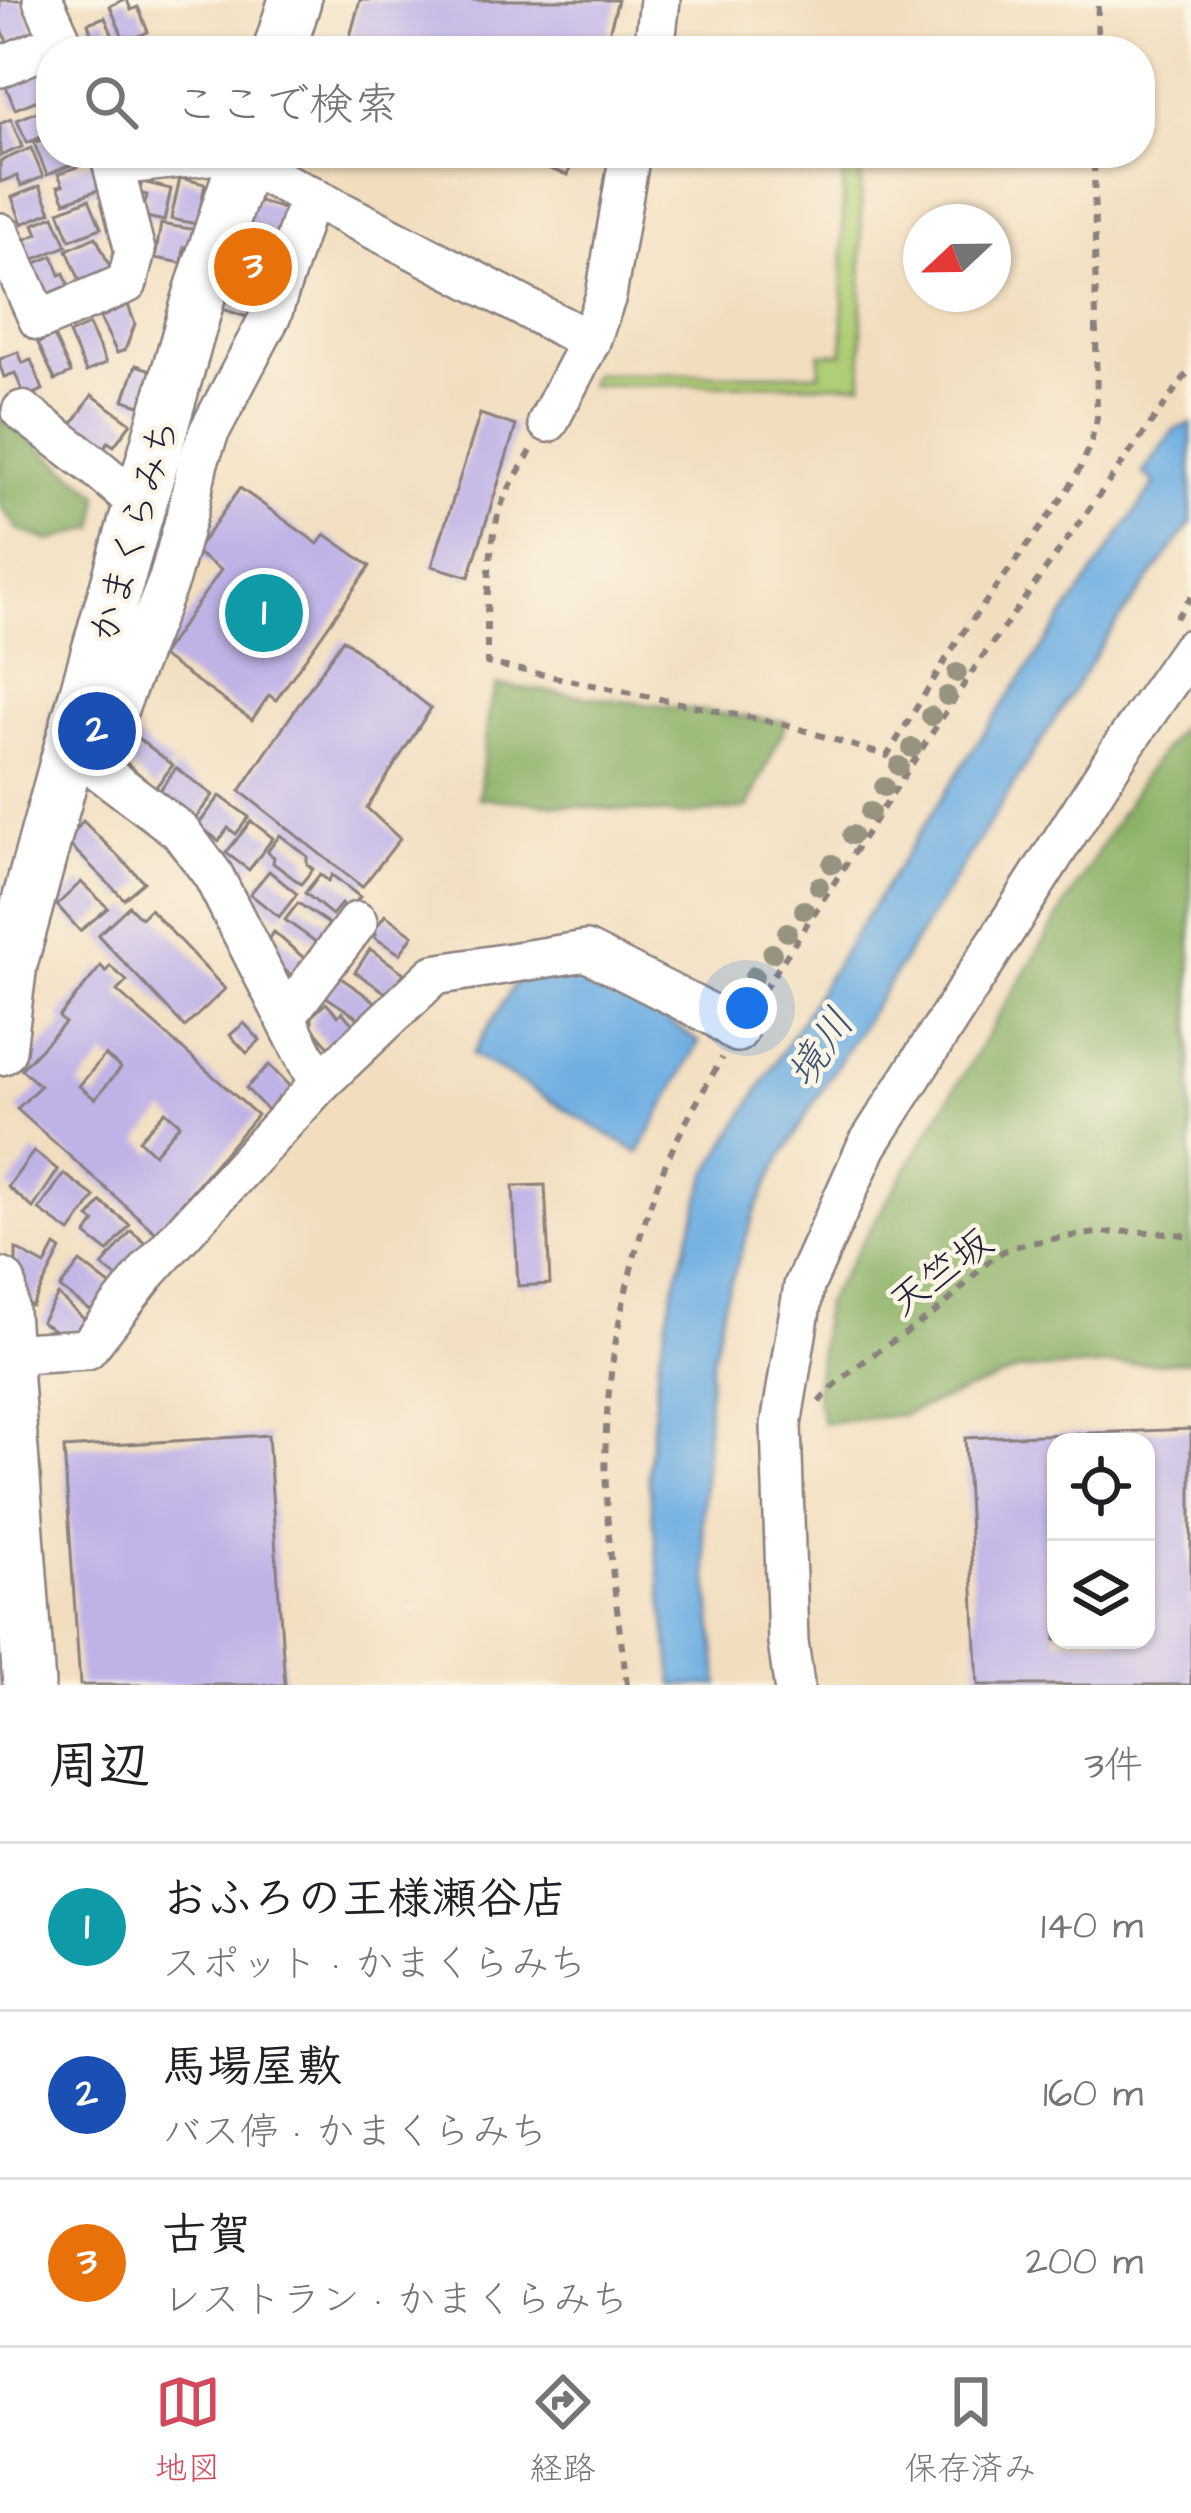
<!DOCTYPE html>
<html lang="ja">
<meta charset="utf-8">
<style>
:root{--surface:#fff;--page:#f2f2f2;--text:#202124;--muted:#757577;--line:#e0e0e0;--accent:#d1495b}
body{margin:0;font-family:"Architects Daughter","Klee One",sans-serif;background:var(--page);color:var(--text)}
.controls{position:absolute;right:36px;bottom:36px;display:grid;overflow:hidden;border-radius:24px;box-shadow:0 3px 9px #0004}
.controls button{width:108px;height:108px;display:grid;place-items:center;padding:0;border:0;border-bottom:3px solid var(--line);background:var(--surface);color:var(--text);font:60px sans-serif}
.compass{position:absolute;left:903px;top:204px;width:108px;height:108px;border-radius:50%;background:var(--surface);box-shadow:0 3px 9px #0004;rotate:248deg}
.you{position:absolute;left:747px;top:1008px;width:42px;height:42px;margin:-30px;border:9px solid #fff;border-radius:50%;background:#1a73e8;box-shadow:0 0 0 18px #1a73e833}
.badge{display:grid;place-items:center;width:78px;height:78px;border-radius:50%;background:var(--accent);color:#fff;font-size:39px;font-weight:700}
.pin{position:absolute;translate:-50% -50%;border:6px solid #fff;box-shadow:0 3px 12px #0006}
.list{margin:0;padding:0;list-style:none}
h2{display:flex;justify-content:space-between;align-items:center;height:156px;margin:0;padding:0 48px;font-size:51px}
h2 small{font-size:39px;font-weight:400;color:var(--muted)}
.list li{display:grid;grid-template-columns:78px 1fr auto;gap:36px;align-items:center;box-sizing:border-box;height:168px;padding:0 48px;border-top:3px solid var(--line)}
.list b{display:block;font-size:45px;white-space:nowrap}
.list p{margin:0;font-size:39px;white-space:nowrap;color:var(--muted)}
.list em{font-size:39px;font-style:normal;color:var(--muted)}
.icon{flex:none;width:66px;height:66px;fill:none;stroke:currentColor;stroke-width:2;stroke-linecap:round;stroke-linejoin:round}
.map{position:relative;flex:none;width:1191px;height:1685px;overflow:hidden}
.search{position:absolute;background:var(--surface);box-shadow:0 3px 9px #0004;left:36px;right:36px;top:36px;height:132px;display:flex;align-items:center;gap:30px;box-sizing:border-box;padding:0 42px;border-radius:48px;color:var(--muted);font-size:45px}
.sheet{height:660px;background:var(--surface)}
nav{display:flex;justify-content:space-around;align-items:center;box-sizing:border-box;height:168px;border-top:3px solid var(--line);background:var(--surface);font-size:33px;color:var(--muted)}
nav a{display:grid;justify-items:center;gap:6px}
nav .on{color:var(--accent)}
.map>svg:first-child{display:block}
</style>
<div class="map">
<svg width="1191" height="1685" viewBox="0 0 1191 1685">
<rect width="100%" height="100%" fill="#fcf5e5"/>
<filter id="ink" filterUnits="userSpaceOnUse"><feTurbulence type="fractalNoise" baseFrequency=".00833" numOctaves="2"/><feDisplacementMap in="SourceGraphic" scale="24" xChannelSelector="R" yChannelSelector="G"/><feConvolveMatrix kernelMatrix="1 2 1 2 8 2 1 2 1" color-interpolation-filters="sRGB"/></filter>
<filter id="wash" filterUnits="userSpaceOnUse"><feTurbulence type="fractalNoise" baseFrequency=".004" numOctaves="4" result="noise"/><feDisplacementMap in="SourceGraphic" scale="48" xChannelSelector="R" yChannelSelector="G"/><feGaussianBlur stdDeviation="2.7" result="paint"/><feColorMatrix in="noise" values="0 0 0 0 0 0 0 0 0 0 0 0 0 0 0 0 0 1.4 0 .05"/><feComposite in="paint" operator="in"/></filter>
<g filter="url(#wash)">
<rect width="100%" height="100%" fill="#f2debf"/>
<!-- green -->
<path fill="#afce75" stroke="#687858" stroke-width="3" d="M 843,153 L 861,153 L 862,384 L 589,385 L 593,374 L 820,374 L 820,354 L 843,353 Z"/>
<!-- forest -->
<g fill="#8bb166" stroke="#566a50" stroke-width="3">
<path d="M 0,417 L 99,494 L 96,527 L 50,541 L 19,530 L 0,506 Z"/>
<path d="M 497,685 L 787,722 L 747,808 L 680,815 L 479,798 L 489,708 Z"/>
<path d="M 1191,713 L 1191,1361 L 1020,1370 L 902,1415 L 823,1423 L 816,1394 L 824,1305 L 1146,772 Z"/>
</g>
<!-- water -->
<g fill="#6fafe2" stroke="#48688e" stroke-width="3">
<path d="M 1191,423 L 1191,523 L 1108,635 L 816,1099 L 776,1167 L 755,1212 L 725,1299 L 710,1371 L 702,1523 L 719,1685 L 674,1685 L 661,1592 L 648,1475 L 658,1364 L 673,1290 L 707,1175 L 823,984 L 979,740 L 1155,483 L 1143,473 L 1174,430 Z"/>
<path d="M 583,965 L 699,1042 L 639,1153 L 472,1054 L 518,978 Z"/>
</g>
<g id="blocks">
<!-- building -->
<g fill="#bfb2e7" fill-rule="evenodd">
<path d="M 0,0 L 22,0 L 35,32 L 7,42 L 0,24 Z"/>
<path d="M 123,0 L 127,0 L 131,10 L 138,7 L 148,32 L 125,42 L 110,6 Z"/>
<path d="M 360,0 L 618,0 L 604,51 L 346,51 Z"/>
<path d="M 105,17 L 118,48 L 111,51 L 78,51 L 74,40 L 91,33 L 88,23 Z"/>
<path d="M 44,69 L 46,74 L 51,72 L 51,95 L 15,109 L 5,84 Z"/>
<path d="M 51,106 L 51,133 L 27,143 L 17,120 Z"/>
<path d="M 11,119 L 22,147 L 0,156 L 0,124 Z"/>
<path d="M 51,136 L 51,153 L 74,153 L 78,162 L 47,175 L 34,143 Z"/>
<path d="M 31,148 L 43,177 L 21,186 L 17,176 L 0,182 L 0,161 Z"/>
<path d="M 501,153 L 574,153 L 568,175 Z"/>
<path d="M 96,160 L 106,187 L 65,202 L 58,186 L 63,185 L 58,174 Z"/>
<path d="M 180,178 L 205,184 L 197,224 L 171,219 Z"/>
<path d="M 142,182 L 171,189 L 164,221 L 142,216 L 147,195 L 139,193 Z"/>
<path d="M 40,186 L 51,212 L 22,224 L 12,197 Z"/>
<path d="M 89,199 L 101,228 L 70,240 L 59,211 Z"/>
<path d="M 253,199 L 290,211 L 256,320 L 219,308 Z"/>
<path d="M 54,216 L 67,246 L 30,261 L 22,241 L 38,234 L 34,224 Z"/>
<path d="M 161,224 L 196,230 L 193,248 L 184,247 L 182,263 L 155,258 Z"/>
<path d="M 96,237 L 111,269 L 81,283 L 67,250 Z"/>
<path d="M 53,256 L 60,275 L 64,273 L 70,289 L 52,297 L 43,293 L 31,265 Z"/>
<path d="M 128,305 L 135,324 L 125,350 L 117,353 L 100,318 Z"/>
<path d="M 89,325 L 106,363 L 86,372 L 69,334 Z"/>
<path d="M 54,336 L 71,373 L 55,380 L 38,343 Z"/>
<path d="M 18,352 L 23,363 L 31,360 L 43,390 L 25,397 L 15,373 L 4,377 L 0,366 L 0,359 Z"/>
<path d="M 136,365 L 157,372 L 146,407 L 124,400 Z"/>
<path d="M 92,395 L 131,423 L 114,446 L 108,442 L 101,451 L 69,429 Z"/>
<path d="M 480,414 L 516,426 L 469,577 L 432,566 Z"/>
<path d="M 240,488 L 318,544 L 325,534 L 370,566 L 276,700 L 269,695 L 252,720 L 161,656 L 221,570 L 195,552 Z"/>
<path d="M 343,639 L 431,708 L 367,808 L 400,839 L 362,887 L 240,791 Z"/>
<path d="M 135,736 L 173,765 L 155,788 L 119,756 Z"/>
<path d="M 176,768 L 213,795 L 193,821 L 159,791 Z"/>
<path d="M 220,796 L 249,817 L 236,834 L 228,828 L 219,841 L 198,825 Z"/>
<path d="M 83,821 L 144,882 L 124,899 L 67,842 Z"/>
<path d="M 251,821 L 273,838 L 249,870 L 226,853 Z"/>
<path d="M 280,835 L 307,856 L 307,864 L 313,869 L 301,884 L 273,863 L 274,857 L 267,852 Z"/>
<path d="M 269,871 L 297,894 L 279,917 L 250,894 Z"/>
<path d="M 320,874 L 328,881 L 332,875 L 360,897 L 348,911 L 341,904 L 332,915 L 305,893 Z"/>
<path d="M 81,882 L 108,908 L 80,931 L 57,905 Z"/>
<path d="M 298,903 L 329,924 L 324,932 L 333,938 L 326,949 L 285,920 Z"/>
<path d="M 129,906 L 141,918 L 150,909 L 225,989 L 185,1027 L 98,935 Z"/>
<path d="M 385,915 L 413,935 L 400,954 L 375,938 L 376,928 Z"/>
<path d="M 274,932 L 312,965 L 298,981 L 279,965 L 268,940 Z"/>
<path d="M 370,949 L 404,973 L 389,995 L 355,972 Z"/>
<path d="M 101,966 L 106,972 L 110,966 L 127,981 L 117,991 L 257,1115 L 156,1233 L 17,1109 L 40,1086 L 21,1069 L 65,1023 L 59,1017 ZM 105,1055 L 121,1068 L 95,1099 L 79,1086 ZM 165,1111 L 180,1124 L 154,1154 L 139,1140 Z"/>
<path d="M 338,976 L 380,1005 L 367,1024 L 325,996 Z"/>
<path d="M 326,1003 L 338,1016 L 342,1012 L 356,1028 L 332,1050 L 312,1027 L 312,1016 Z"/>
<path d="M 244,1023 L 260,1040 L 247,1053 L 230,1035 Z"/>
<path d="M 269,1065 L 294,1091 L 271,1114 L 246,1088 Z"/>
<path d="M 34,1151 L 58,1170 L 33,1208 L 8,1187 Z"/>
<path d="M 64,1174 L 95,1197 L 70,1232 L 39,1210 Z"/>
<path d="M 545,1185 L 550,1284 L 518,1286 L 513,1186 Z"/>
<path d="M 101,1202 L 130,1225 L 108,1252 L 86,1235 L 95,1222 L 89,1218 Z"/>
<path d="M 131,1231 L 154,1250 L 125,1284 L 102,1266 Z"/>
<path d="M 55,1246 L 61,1250 L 32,1306 L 16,1297 L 16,1249 L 45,1265 Z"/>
<path d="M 80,1262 L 119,1292 L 100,1318 L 60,1288 Z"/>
<path d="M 58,1295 L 86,1321 L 72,1340 L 41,1322 Z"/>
<path d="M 1191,1429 L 1191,1685 L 978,1685 L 965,1438 ZM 1056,1442 L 1146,1442 L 1146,1640 L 1056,1640 Z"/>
<path d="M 268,1435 L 285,1685 L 80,1685 L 64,1448 Z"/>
</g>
</g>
</g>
<g filter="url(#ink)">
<use href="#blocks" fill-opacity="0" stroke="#8a807d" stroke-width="3"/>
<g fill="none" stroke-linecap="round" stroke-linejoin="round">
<!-- minor casing -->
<g stroke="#8a807d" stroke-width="44">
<g id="minor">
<path d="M 43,0 L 66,51"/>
<path d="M 651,51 L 656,34 L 660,0"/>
<path d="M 0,67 L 61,41"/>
<path d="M 243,163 C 360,219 474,282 590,341"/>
<path d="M 115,165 L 227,153"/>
<path d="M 0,233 L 39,320 L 127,283 L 135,251 L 110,153"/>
<path d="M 22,411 L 97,468 L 140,505"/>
<path d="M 548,422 L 590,341 L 606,296 L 630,153"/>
<path d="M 75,752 L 180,831 L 213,875 L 319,1084"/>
<path d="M 95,767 L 169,579 L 188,510 L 198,462 L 209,432 L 271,315 L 310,195"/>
<path d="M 286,1016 L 357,922"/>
<path d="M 4,1354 L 87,1349 L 149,1270 L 319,1084 L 434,975 L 586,951 L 716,1017 L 737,1032"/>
<path d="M 794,1685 L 788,1642 L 781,1425 L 804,1286 L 867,1146 L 1121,749 L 1191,649"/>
</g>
</g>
<!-- major casing -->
<g stroke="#8a807d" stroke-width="56">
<g id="major">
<path d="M 279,51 L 295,0"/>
<path d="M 0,1049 L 11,964 L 70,748 L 201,290 L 246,153"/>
<path d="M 0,1284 L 29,1685"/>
</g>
</g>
<!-- path -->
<g stroke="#8a807d" stroke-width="6" stroke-dasharray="9 9" stroke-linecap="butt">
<path d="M 1097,51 L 1098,0"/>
<path d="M 531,451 C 518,473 503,494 497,519 C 486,565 487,616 487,663 L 790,726 L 887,756 L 959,638 L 1063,497 C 1080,471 1091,449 1097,418 L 1094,153"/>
<path d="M 1176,618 L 1191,597"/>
<path d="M 754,1005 L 978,663 L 1191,368"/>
<path d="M 819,1402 C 852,1363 897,1341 937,1311 C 959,1294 975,1270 999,1254 C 1014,1244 1034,1243 1052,1239 C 1100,1231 1143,1229 1191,1236"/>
<path d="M 627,1685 C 615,1592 599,1496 608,1402 C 614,1334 630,1262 653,1197 C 669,1148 697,1102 722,1058"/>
</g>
<!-- minor -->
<use href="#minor" stroke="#fff" stroke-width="39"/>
<!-- major -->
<use href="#major" stroke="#fff" stroke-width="51"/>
</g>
<!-- trees -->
<g fill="#979380">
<circle cx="957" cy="673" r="10"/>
<circle cx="947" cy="696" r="10"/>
<circle cx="931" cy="716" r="10"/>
<circle cx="912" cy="748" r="10"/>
<circle cx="899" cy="766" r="10"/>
<circle cx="884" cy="787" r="10"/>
<circle cx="870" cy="812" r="10"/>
<circle cx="852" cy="835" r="10"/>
<circle cx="832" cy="864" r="10"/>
<circle cx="819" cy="886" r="10"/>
<circle cx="804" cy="910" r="10"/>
<circle cx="787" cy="932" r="10"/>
<circle cx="772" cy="953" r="10"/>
<circle cx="754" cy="976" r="10"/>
<circle cx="741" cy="1003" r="10"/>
</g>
</g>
<g text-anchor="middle" stroke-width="9" stroke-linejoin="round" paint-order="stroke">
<!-- street labels -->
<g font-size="39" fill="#22223b" stroke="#fcf5e5">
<text transform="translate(133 530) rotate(-74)" y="14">かまくらみち</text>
<text transform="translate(940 1271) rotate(-37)" y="14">天竺坂</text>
</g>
<!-- water labels -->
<g font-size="42" font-style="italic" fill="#3d5375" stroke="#fcf5e5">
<text transform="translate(819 1047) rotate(-56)" y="15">境川</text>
</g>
</g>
</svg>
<div class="controls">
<button><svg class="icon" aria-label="locate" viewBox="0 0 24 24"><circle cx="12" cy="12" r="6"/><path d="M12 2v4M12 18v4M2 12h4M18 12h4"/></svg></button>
<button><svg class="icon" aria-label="layers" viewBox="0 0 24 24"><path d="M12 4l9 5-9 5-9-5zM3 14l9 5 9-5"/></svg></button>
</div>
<svg class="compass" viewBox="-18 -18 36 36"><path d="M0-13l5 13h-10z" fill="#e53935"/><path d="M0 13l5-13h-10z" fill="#757577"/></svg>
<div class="you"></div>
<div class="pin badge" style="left:264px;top:613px;background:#0f9aa8">1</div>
<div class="pin badge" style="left:97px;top:731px;background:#1a4fb4">2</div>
<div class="pin badge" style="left:253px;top:267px;background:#e8710a">3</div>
<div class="search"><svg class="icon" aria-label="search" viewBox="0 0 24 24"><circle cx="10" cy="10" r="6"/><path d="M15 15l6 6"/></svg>ここで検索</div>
</div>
<section class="sheet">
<h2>周辺<small>3件</small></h2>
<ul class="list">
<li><span class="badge" style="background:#0f9aa8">1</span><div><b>おふろの王様瀬谷店</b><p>スポット · かまくらみち</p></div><em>140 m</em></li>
<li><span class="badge" style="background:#1a4fb4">2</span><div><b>馬場屋敷</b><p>バス停 · かまくらみち</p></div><em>160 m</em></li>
<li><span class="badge" style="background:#e8710a">3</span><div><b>古賀</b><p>レストラン · かまくらみち</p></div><em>200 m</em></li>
</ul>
</section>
<nav>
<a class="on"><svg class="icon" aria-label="map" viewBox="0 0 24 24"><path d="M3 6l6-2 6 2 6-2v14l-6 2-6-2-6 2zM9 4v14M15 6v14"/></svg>地図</a>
<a><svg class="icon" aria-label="directions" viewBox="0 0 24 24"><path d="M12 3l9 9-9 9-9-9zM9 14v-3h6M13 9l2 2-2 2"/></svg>経路</a>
<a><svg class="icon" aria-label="saved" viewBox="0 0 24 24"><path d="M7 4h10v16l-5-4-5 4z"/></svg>保存済み</a>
</nav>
